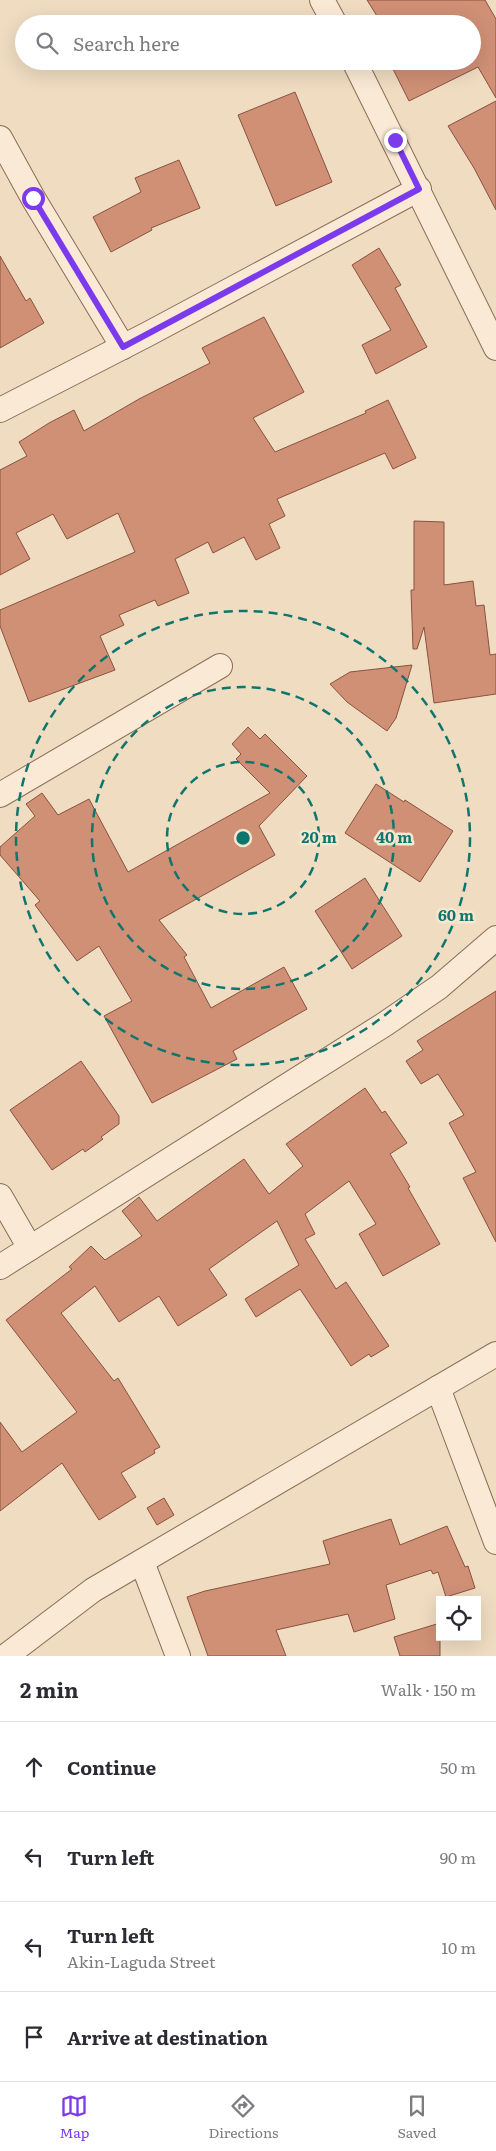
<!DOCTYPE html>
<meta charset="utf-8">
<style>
:root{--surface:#fff;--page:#f2f2f3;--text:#2b2b33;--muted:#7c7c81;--line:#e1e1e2;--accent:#7c3aed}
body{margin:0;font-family:Literata,serif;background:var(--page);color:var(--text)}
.controls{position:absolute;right:15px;bottom:15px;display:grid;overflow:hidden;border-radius:0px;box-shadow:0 5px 20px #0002}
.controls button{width:45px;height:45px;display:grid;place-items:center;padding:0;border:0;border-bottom:1px solid var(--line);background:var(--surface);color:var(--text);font:25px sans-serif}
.stop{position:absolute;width:15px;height:15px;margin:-11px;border:4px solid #7c3aed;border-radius:50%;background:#fff}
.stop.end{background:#7c3aed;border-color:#fff;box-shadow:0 1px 5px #0008}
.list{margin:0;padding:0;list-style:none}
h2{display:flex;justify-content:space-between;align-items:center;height:65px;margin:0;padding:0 20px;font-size:21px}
h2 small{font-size:16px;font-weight:400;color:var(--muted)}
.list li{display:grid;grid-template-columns:32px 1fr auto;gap:15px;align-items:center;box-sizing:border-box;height:90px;padding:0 20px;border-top:1px solid var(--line)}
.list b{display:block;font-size:19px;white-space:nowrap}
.list p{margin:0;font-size:16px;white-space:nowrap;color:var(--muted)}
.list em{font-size:16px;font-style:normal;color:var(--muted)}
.icon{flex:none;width:28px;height:28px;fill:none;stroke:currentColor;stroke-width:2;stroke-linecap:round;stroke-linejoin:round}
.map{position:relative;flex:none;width:496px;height:1656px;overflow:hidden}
.search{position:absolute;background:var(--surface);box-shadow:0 5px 20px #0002;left:15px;right:15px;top:15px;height:55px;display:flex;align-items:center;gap:12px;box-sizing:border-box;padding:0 18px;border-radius:28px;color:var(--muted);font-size:19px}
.sheet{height:425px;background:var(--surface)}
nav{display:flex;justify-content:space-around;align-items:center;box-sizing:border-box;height:70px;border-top:1px solid var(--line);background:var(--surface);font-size:14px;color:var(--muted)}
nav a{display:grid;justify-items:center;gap:2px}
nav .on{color:var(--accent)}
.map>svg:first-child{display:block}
</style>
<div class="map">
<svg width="496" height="1656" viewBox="0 0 496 1656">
<rect width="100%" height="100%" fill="#efdcc1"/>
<!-- building -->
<g fill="#cf9076" stroke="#8a523d">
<path d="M 367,0 L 485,0 L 496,19 L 496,98 L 478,67 L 409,101 L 389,61 L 472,61 L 472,24 L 382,24 Z"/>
<path d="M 295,92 L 332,182 L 276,206 L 238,115 Z"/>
<path d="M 496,101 L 496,210 L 474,168 L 448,126 Z"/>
<path d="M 179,160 L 200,208 L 151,228 L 152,230 L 111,252 L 93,217 L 141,192 L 135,178 Z"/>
<path d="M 379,248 L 401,285 L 395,288 L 427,347 L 376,374 L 362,345 L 391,330 L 352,265 Z"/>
<path d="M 0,256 L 26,301 L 30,298 L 44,323 L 0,348 Z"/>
<path d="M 264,317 L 304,392 L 253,418 L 275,452 L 366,413 L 365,411 L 388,400 L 416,458 L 393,469 L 385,453 L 277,499 L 285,516 L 269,524 L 280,548 L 256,560 L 244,537 L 213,553 L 208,542 L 175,559 L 189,593 L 158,606 L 155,600 L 119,615 L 124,625 L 100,636 L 115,670 L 29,702 L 0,626 L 0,610 L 135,552 L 118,513 L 67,539 L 53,514 L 16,533 L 30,559 L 0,575 L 0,470 L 27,456 L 19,442 L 49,423 L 74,410 L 84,431 L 139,399 L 210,363 L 202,348 Z"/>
<path d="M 414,521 L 444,522 L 444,585 L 473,581 L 476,606 L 484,605 L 490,655 L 496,654 L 496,694 L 434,703 L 424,627 L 417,649 L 413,649 L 411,590 L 414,590 Z"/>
<path d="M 412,665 L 396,718 L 387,731 L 347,702 L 330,684 L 350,672 Z"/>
<path d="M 248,727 L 260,739 L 265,734 L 307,776 L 259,826 L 275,855 L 159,920 L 187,955 L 184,957 L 211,1008 L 284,967 L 307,1009 L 233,1051 L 237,1059 L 152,1103 L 104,1016 L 132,1001 L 99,946 L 77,961 L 35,905 L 40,901 L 0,855 L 0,847 L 35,816 L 26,804 L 42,793 L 58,815 L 89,799 L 128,872 L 270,793 L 236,759 L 241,754 L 232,744 Z"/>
<path d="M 376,784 L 404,802 L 405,800 L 453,831 L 420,882 L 345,833 Z"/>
<path d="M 365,878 L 402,936 L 352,969 L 315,911 Z"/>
<path d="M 496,991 L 496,1242 L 463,1178 L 476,1172 L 449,1123 L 464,1115 L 438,1074 L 421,1084 L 406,1061 L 423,1050 L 417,1041 Z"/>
<path d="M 81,1061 L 119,1116 L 119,1124 L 101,1137 L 103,1139 L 85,1152 L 83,1149 L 52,1170 L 10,1110 Z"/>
<path d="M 365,1088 L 382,1113 L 385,1111 L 407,1143 L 390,1154 L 410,1187 L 408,1188 L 440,1244 L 383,1276 L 359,1234 L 376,1224 L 349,1181 L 305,1214 L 315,1234 L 305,1239 L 336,1289 L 346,1282 L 389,1346 L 371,1357 L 369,1354 L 351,1366 L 300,1289 L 256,1317 L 245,1299 L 299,1265 L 277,1221 L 209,1269 L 227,1295 L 178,1326 L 159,1296 L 119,1322 L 95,1286 L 61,1313 L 114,1381 L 118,1378 L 160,1447 L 154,1450 L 155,1453 L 121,1473 L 136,1497 L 99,1520 L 62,1463 L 0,1511 L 0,1422 L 22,1452 L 77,1412 L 6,1320 L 72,1269 L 69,1267 L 91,1246 L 105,1260 L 142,1236 L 122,1211 L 139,1197 L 157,1221 L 244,1159 L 269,1194 L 303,1166 L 286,1144 Z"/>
<path d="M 164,1498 L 174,1515 L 157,1525 L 147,1508 Z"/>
<path d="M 391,1519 L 400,1545 L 447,1526 L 465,1567 L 468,1566 L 475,1588 L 446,1597 L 438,1572 L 433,1574 L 431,1570 L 386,1585 L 395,1619 L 354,1632 L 348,1614 L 276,1630 L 286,1656 L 208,1656 L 187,1597 L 205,1591 L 330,1564 L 323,1541 Z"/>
<path d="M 440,1623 L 440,1656 L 400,1656 L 394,1637 Z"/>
</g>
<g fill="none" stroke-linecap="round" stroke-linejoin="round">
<!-- minor casing -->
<g stroke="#8a6c58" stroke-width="26">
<g id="minor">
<path d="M 322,0 L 335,24"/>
<path d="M 354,61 L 496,348"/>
<path d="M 0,138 L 33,198 L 123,347"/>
<path d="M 0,410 L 148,334 L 419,189"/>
<path d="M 0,795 L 220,666"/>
<path d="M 0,1196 L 30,1248"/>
<path d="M 0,1267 L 385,1024 L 439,987 L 496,938"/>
<path d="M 438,1388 L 496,1542"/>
<path d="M 142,1562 L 178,1656"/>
<path d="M 6,1656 L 93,1590 L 496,1354"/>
</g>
</g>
<!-- minor -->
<use href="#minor" stroke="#faead5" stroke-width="24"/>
</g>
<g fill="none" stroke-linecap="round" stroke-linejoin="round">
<!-- route -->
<path stroke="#7c3aed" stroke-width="6" d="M 33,198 L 123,347 L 419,189 L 395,140"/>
</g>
<!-- distance rings -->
<g fill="none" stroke="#0f766e" stroke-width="2.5" stroke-dasharray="9 6">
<circle cx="243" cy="838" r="76"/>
<circle cx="243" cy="838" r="151"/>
<circle cx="243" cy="838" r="227"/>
</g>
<circle cx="243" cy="838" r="8" fill="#0f766e" stroke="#f7e7d1" stroke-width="2.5"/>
<g font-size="15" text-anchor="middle" font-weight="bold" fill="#0f766e" stroke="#f7e7d1" stroke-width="5" stroke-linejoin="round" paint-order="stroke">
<text x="319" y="843">20 m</text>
<text x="394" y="843">40 m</text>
<text x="456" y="921">60 m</text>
</g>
</svg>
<div class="controls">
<button><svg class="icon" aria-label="locate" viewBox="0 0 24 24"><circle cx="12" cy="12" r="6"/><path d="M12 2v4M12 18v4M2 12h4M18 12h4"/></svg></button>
</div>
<div class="stop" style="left:33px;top:198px"></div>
<div class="stop end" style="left:395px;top:140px"></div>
<div class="search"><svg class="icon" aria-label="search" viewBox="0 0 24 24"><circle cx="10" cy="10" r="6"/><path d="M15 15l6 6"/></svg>Search here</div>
</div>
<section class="sheet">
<h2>2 min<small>Walk · 150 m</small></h2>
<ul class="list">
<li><svg class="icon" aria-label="ahead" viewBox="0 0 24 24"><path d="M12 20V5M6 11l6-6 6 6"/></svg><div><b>Continue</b></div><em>50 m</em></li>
<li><svg class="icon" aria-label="left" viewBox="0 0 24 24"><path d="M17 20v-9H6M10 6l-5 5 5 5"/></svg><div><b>Turn left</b></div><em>90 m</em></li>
<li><svg class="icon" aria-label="left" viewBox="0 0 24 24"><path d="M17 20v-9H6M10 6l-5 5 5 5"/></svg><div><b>Turn left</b><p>Akin-Laguda Street</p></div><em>10 m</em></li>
<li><svg class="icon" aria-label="arrive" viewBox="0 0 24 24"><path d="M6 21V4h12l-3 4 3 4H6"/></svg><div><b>Arrive at destination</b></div></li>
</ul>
</section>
<nav>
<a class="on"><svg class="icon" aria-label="map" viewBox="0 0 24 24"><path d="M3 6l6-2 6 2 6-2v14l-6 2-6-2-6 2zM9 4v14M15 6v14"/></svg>Map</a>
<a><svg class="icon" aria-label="directions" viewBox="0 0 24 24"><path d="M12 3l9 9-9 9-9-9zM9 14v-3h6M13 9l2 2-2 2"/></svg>Directions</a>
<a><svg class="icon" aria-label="saved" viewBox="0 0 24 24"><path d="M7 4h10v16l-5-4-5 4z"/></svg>Saved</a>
</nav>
